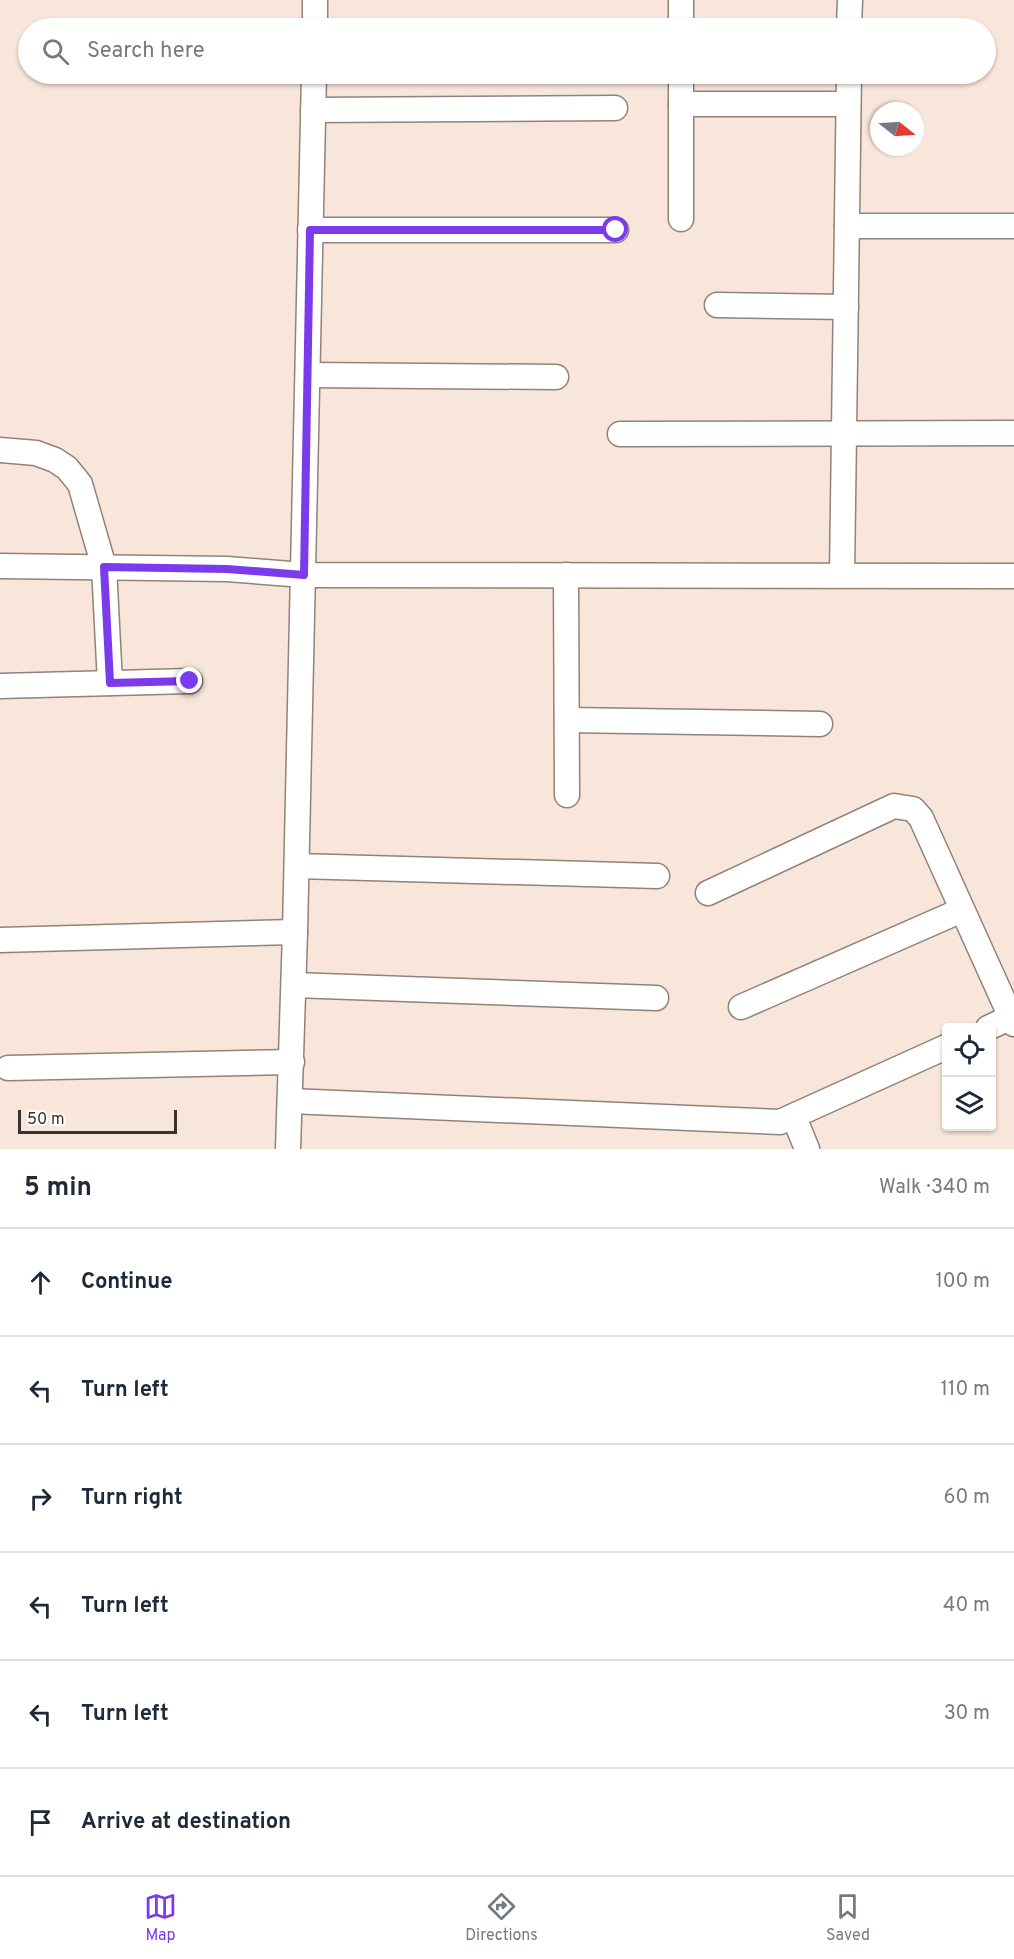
<!DOCTYPE html>
<meta charset="utf-8">
<style>
:root{--surface:#fff;--page:#f2f2f3;--text:#1f2937;--muted:#747a83;--line:#e0e1e3;--accent:#7c3aed}
body{margin:0;font-family:Overpass,sans-serif;background:var(--page);color:var(--text)}
.controls{position:absolute;right:18px;bottom:18px;display:grid;overflow:hidden;border-radius:6px;box-shadow:0 2px 4px #0004}
.controls button{width:54px;height:54px;display:grid;place-items:center;padding:0;border:0;border-bottom:2px solid var(--line);background:var(--surface);color:var(--text);font:30px sans-serif}
.compass{position:absolute;left:870px;top:102px;width:54px;height:54px;border-radius:50%;background:var(--surface);box-shadow:0 2px 4px #0004;rotate:107deg}
.scale{position:absolute;left:18px;bottom:15px;width:159px;box-sizing:border-box;padding-left:6px;border:3px solid #38312d;border-top:0;font-size:16px;line-height:21px;white-space:nowrap;color:#38312d;-webkit-text-stroke:4px #fff;paint-order:stroke}
.stop{position:absolute;width:18px;height:18px;margin:-14px;border:4px solid #7c3aed;border-radius:50%;background:#fff}
.stop.end{background:#7c3aed;border-color:#fff;box-shadow:0 2px 6px #0008}
.list{margin:0;padding:0;list-style:none}
h2{display:flex;justify-content:space-between;align-items:center;height:78px;margin:0;padding:0 24px;font-size:26px}
h2 small{font-size:20px;font-weight:400;color:var(--muted)}
.list li{display:grid;grid-template-columns:39px 1fr auto;gap:18px;align-items:center;box-sizing:border-box;height:108px;padding:0 24px;border-top:2px solid var(--line)}
.list b{display:block;font-size:22px;white-space:nowrap}
.list em{font-size:20px;font-style:normal;color:var(--muted)}
.icon{flex:none;width:33px;height:33px;fill:none;stroke:currentColor;stroke-width:2;stroke-linecap:round;stroke-linejoin:round}
.map{position:relative;flex:none;width:1014px;height:1149px;overflow:hidden}
.search{position:absolute;background:var(--surface);box-shadow:0 2px 4px #0004;left:18px;right:18px;top:18px;height:66px;display:flex;align-items:center;gap:15px;box-sizing:border-box;padding:0 21px;border-radius:33px;color:var(--muted);font-size:22px}
.sheet{height:726px;background:var(--surface)}
nav{display:flex;justify-content:space-around;align-items:center;box-sizing:border-box;height:84px;border-top:2px solid var(--line);background:var(--surface);font-size:16px;color:var(--muted)}
nav a{display:grid;justify-items:center;gap:3px}
nav .on{color:var(--accent)}
.map>svg:first-child{display:block}
</style>
<div class="map">
<svg width="1014" height="1149" viewBox="0 0 1014 1149">
<rect width="100%" height="100%" fill="#f8e6db"/>
<g fill="none" stroke-linecap="round" stroke-linejoin="round">
<!-- minor casing -->
<g stroke="#928278" stroke-width="27">
<g id="minor">
<path d="M 315,28 L 315,0"/>
<path d="M 681,28 L 681,0"/>
<path d="M 849,28 L 850,0"/>
<path d="M 681,104 L 848,104"/>
<path d="M 313,110 L 615,108"/>
<path d="M 681,219 L 681,74"/>
<path d="M 847,226 L 1014,226"/>
<path d="M 310,230 L 616,230"/>
<path d="M 717,305 L 846,307"/>
<path d="M 308,375 L 556,377"/>
<path d="M 620,434 L 1014,433"/>
<path d="M 0,450 L 36,453 L 55,460 L 67,468 L 80,484 L 104,567 L 110,683"/>
<path d="M 0,566 L 227,569 L 304,575 L 1014,576"/>
<path d="M 566,575 L 567,795"/>
<path d="M 842,575 L 849,74"/>
<path d="M 0,686 L 190,681"/>
<path d="M 567,720 L 820,724"/>
<path d="M 297,866 L 657,876"/>
<path d="M 708,893 L 894,806 L 913,809 L 921,818 L 1014,1024"/>
<path d="M 0,940 L 295,932"/>
<path d="M 294,985 L 656,998"/>
<path d="M 741,1007 L 962,910"/>
<path d="M 988,1028 L 1011,1017"/>
<path d="M 8,1068 L 292,1062"/>
<path d="M 290,1101 L 780,1122 L 946,1047"/>
<path d="M 794,1117 L 807,1149"/>
<path d="M 288,1149 L 295,932 L 314,74"/>
</g>
</g>
<!-- minor -->
<use href="#minor" stroke="#fff" stroke-width="24"/>
</g>
<g fill="none" stroke-linecap="round" stroke-linejoin="round">
<!-- route -->
<path stroke="#7c3aed" stroke-width="8" d="M 190,681 L 110,683 L 104,567 L 227,569 L 304,575 L 310,230 L 616,230"/>
</g>
</svg>
<div class="controls">
<button><svg class="icon" aria-label="locate" viewBox="0 0 24 24"><circle cx="12" cy="12" r="6"/><path d="M12 2v4M12 18v4M2 12h4M18 12h4"/></svg></button>
<button><svg class="icon" aria-label="layers" viewBox="0 0 24 24"><path d="M12 4l9 5-9 5-9-5zM3 14l9 5 9-5"/></svg></button>
</div>
<svg class="compass" viewBox="-18 -18 36 36"><path d="M0-13l5 13h-10z" fill="#e53935"/><path d="M0 13l5-13h-10z" fill="#747a83"/></svg>
<div class="scale">50 m</div>
<div class="stop" style="left:616px;top:230px"></div>
<div class="stop end" style="left:190px;top:681px"></div>
<div class="search"><svg class="icon" aria-label="search" viewBox="0 0 24 24"><circle cx="10" cy="10" r="6"/><path d="M15 15l6 6"/></svg>Search here</div>
</div>
<section class="sheet">
<h2>5 min<small>Walk · 340 m</small></h2>
<ul class="list">
<li><svg class="icon" aria-label="ahead" viewBox="0 0 24 24"><path d="M12 20V5M6 11l6-6 6 6"/></svg><div><b>Continue</b></div><em>100 m</em></li>
<li><svg class="icon" aria-label="left" viewBox="0 0 24 24"><path d="M17 20v-9H6M10 6l-5 5 5 5"/></svg><div><b>Turn left</b></div><em>110 m</em></li>
<li><svg class="icon" aria-label="right" viewBox="0 0 24 24"><path d="M7 20v-9h11M14 6l5 5-5 5"/></svg><div><b>Turn right</b></div><em>60 m</em></li>
<li><svg class="icon" aria-label="left" viewBox="0 0 24 24"><path d="M17 20v-9H6M10 6l-5 5 5 5"/></svg><div><b>Turn left</b></div><em>40 m</em></li>
<li><svg class="icon" aria-label="left" viewBox="0 0 24 24"><path d="M17 20v-9H6M10 6l-5 5 5 5"/></svg><div><b>Turn left</b></div><em>30 m</em></li>
<li><svg class="icon" aria-label="arrive" viewBox="0 0 24 24"><path d="M6 21V4h12l-3 4 3 4H6"/></svg><div><b>Arrive at destination</b></div></li>
</ul>
</section>
<nav>
<a class="on"><svg class="icon" aria-label="map" viewBox="0 0 24 24"><path d="M3 6l6-2 6 2 6-2v14l-6 2-6-2-6 2zM9 4v14M15 6v14"/></svg>Map</a>
<a><svg class="icon" aria-label="directions" viewBox="0 0 24 24"><path d="M12 3l9 9-9 9-9-9zM9 14v-3h6M13 9l2 2-2 2"/></svg>Directions</a>
<a><svg class="icon" aria-label="saved" viewBox="0 0 24 24"><path d="M7 4h10v16l-5-4-5 4z"/></svg>Saved</a>
</nav>
